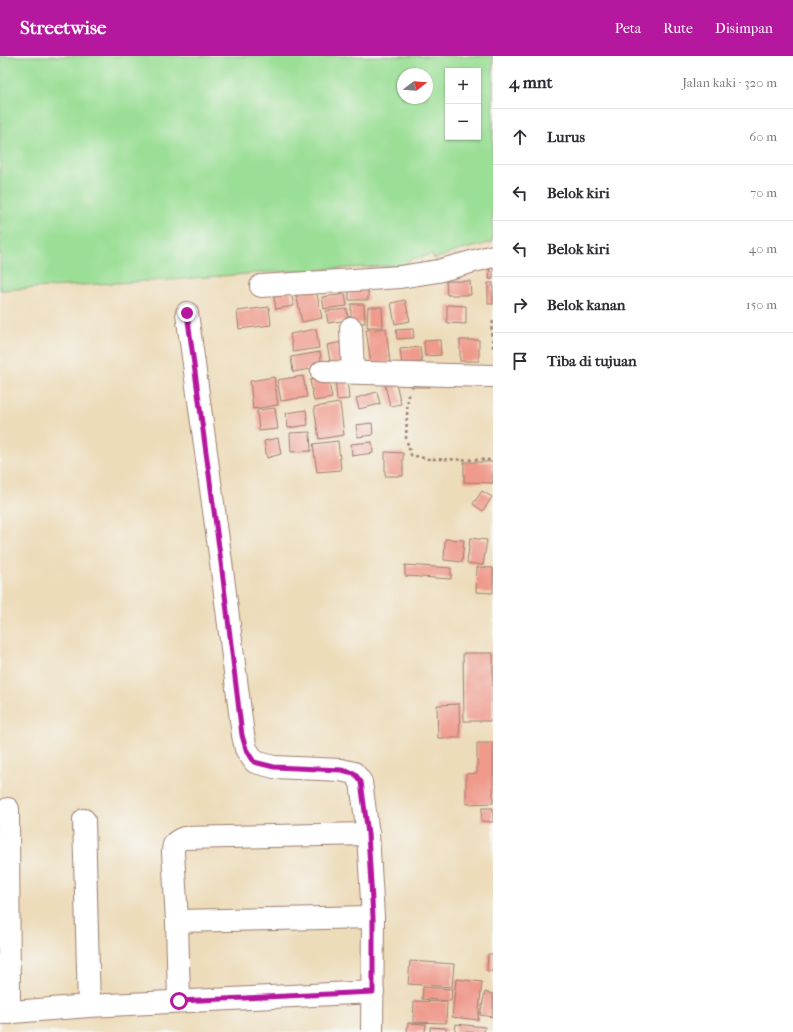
<!DOCTYPE html>
<html lang="id">
<meta charset="utf-8">
<style>
:root{--surface:#fff;--page:#f2f2f3;--text:#2b2b33;--muted:#7c7c81;--line:#e1e1e2;--accent:#b5179e}
body{margin:0;font-family:"IM FELL French Canon",serif;background:var(--page);color:var(--text)}
.controls{position:absolute;right:12px;top:12px;display:grid;overflow:hidden;border-radius:0px;box-shadow:0 1px 3px #0004}
.controls button{width:36px;height:36px;display:grid;place-items:center;padding:0;border:0;border-bottom:1px solid var(--line);background:var(--surface);color:var(--text);font:20px sans-serif}
.compass{position:absolute;left:397px;top:12px;width:36px;height:36px;border-radius:50%;background:var(--surface);box-shadow:0 1px 3px #0004;rotate:73deg}
.stop{position:absolute;width:12px;height:12px;margin:-9px;border:3px solid #b5179e;border-radius:50%;background:#fff}
.stop.end{background:#b5179e;border-color:#fff;box-shadow:0 1px 4px #0008}
.list{margin:0;padding:0;list-style:none}
h2{display:flex;justify-content:space-between;align-items:center;height:52px;margin:0;padding:0 16px;font-size:17px}
h2 small{font-size:13px;font-weight:400;color:var(--muted)}
.list li{display:grid;grid-template-columns:26px 1fr auto;gap:12px;align-items:center;box-sizing:border-box;height:56px;padding:0 16px;border-top:1px solid var(--line)}
.list b{display:block;font-size:15px;white-space:nowrap}
.list em{font-size:13px;font-style:normal;color:var(--muted)}
.icon{flex:none;width:22px;height:22px;fill:none;stroke:currentColor;stroke-width:2;stroke-linecap:round;stroke-linejoin:round}
.map{position:relative;flex:none;width:493px;height:976px;overflow:hidden}
header{display:flex;align-items:center;gap:24px;box-sizing:border-box;height:56px;padding:0 20px;background:var(--accent);color:#fff}
header strong{font-size:19px}
nav{display:flex;gap:22px;margin-inline-start:auto;font-size:14px}
main{display:flex}
aside{flex:1;background:var(--surface)}
.map>svg:first-child{display:block}
</style>
<header>
<strong>Streetwise</strong>
<nav><a>Peta</a><a>Rute</a><a>Disimpan</a></nav>
</header>
<main>
<div class="map">
<svg width="493" height="976" viewBox="0 0 493 976">
<rect width="100%" height="100%" fill="#f6f6f2"/>
<filter id="ink" filterUnits="userSpaceOnUse"><feTurbulence type="fractalNoise" baseFrequency=".025" numOctaves="2"/><feDisplacementMap in="SourceGraphic" scale="8" xChannelSelector="R" yChannelSelector="G"/><feConvolveMatrix kernelMatrix="1 2 1 2 8 2 1 2 1" color-interpolation-filters="sRGB"/></filter>
<filter id="wash" filterUnits="userSpaceOnUse"><feTurbulence type="fractalNoise" baseFrequency=".012" numOctaves="4" result="noise"/><feDisplacementMap in="SourceGraphic" scale="16" xChannelSelector="R" yChannelSelector="G"/><feGaussianBlur stdDeviation="0.9" result="paint"/><feColorMatrix in="noise" values="0 0 0 0 0 0 0 0 0 0 0 0 0 0 0 0 0 1.4 0 .05"/><feComposite in="paint" operator="in"/></filter>
<g filter="url(#wash)">
<rect width="100%" height="100%" fill="#eddcb9"/>
<!-- green -->
<path fill="#9bdf96" stroke="#727f60" fill-rule="evenodd" d="M 0,0 L 493,0 L 493,186 L 457,195 L 434,203 L 432,198 L 409,204 L 407,209 L 272,216 L 181,223 L 0,234 ZM 448,15 L 478,15 L 478,81 L 448,81 ZM 403,18 L 427,18 L 427,42 L 403,42 Z"/>
<g id="blocks">
<!-- building -->
<g fill="#ef9a8b">
<path d="M 490,203 L 493,203 L 493,223 L 489,223 Z"/>
<path d="M 446,225 L 470,225 L 471,239 L 447,239 Z"/>
<rect x="488" y="227" width="5" height="21"/>
<path d="M 315,229 L 322,262 L 302,266 L 295,233 Z"/>
<rect x="349" y="230" width="19" height="14"/>
<path d="M 290,233 L 294,250 L 276,253 L 273,236 Z"/>
<path d="M 345,238 L 347,250 L 324,253 L 322,241 Z"/>
<path d="M 405,244 L 410,265 L 395,268 L 391,247 Z"/>
<path d="M 351,248 L 364,248 L 365,267 L 351,267 Z"/>
<path d="M 447,249 L 466,250 L 466,268 L 447,267 Z"/>
<path d="M 269,251 L 271,269 L 239,273 L 237,255 Z"/>
<path d="M 368,251 L 382,251 L 383,271 L 367,271 Z"/>
<path d="M 347,253 L 348,264 L 328,267 L 326,255 Z"/>
<path d="M 386,272 L 390,306 L 371,308 L 366,274 Z"/>
<path d="M 316,273 L 319,292 L 293,296 L 290,278 Z"/>
<path d="M 413,273 L 414,282 L 397,283 L 396,274 Z"/>
<path d="M 440,284 L 441,299 L 425,300 L 424,285 Z"/>
<rect x="460" y="284" width="19" height="21"/>
<path d="M 342,286 L 346,306 L 331,309 L 327,289 Z"/>
<path d="M 420,291 L 422,306 L 402,309 L 400,293 Z"/>
<path d="M 320,296 L 322,311 L 293,316 L 291,301 Z"/>
<path d="M 412,319 L 430,319 L 430,331 L 411,331 Z"/>
<path d="M 303,320 L 307,341 L 281,345 L 277,324 Z"/>
<path d="M 328,320 L 332,342 L 314,345 L 310,324 Z"/>
<path d="M 274,321 L 278,349 L 253,353 L 250,325 Z"/>
<path d="M 347,322 L 349,343 L 337,344 L 335,323 Z"/>
<path d="M 396,327 L 401,348 L 390,350 L 385,329 Z"/>
<path d="M 377,336 L 380,348 L 359,353 L 356,342 Z"/>
<path d="M 340,347 L 344,379 L 319,383 L 314,351 Z"/>
<path d="M 275,352 L 278,373 L 259,375 L 257,354 Z"/>
<path d="M 306,354 L 308,369 L 288,372 L 286,357 Z"/>
<path d="M 372,367 L 373,379 L 358,381 L 356,369 Z"/>
<path d="M 310,376 L 311,395 L 291,396 L 290,377 Z"/>
<path d="M 278,382 L 281,398 L 267,402 L 264,385 Z"/>
<path d="M 338,385 L 341,414 L 317,416 L 313,388 Z"/>
<path d="M 372,386 L 373,397 L 352,400 L 351,388 Z"/>
<path d="M 385,396 L 403,397 L 403,420 L 385,420 Z"/>
<path d="M 464,406 L 493,406 L 493,427 L 464,426 Z"/>
<path d="M 482,435 L 492,441 L 483,455 L 473,448 Z"/>
<path d="M 470,482 L 487,484 L 483,509 L 467,507 Z"/>
<path d="M 445,483 L 464,484 L 462,506 L 444,504 Z"/>
<path d="M 405,509 L 451,512 L 451,523 L 405,520 Z"/>
<path d="M 477,511 L 493,512 L 493,537 L 476,536 Z"/>
<path d="M 463,597 L 493,597 L 493,665 L 464,665 Z"/>
<path d="M 459,648 L 460,682 L 438,682 L 437,649 Z"/>
<path d="M 477,687 L 493,687 L 493,747 L 466,748 L 466,718 L 477,717 Z"/>
<path d="M 482,752 L 493,752 L 493,766 L 481,765 Z"/>
<path d="M 488,898 L 493,898 L 493,915 L 487,915 Z"/>
<path d="M 410,905 L 454,908 L 452,931 L 408,928 Z"/>
<path d="M 456,923 L 482,926 L 478,964 L 452,961 Z"/>
<path d="M 423,931 L 452,933 L 451,945 L 422,943 Z"/>
<path d="M 485,936 L 493,938 L 493,961 L 480,959 Z"/>
<path d="M 414,945 L 447,946 L 446,967 L 413,966 Z"/>
<path d="M 408,967 L 426,968 L 425,976 L 407,976 Z"/>
<path d="M 456,968 L 485,971 L 484,976 L 455,976 Z"/>
<path d="M 430,971 L 446,972 L 446,976 L 430,976 Z"/>
</g>
</g>
</g>
<g filter="url(#ink)">
<use href="#blocks" fill-opacity="0" stroke="#9c7e72" stroke-width="1"/>
<g fill="none" stroke-linecap="round" stroke-linejoin="round">
<!-- minor casing -->
<g stroke="#9c7e72" stroke-width="24">
<g id="minor">
<path d="M 261,230 L 400,221 L 438,215 L 493,200"/>
<path d="M 187,257 L 221,506 L 243,679 L 246,693 L 255,706 L 274,711 L 341,714 L 354,717 L 361,726 L 368,778 L 373,861 L 372,976"/>
<path d="M 351,272 L 353,316"/>
<path d="M 322,316 L 493,320"/>
<path d="M 8,753 L 9,957"/>
<path d="M 84,764 L 89,950"/>
<path d="M 177,865 L 373,861"/>
<path d="M 179,945 L 177,865 L 173,796 C 173,787 176,785 184,782 L 368,778"/>
<path d="M 0,957 L 89,950 L 373,936"/>
</g>
</g>
<!-- path -->
<g stroke="#9c7e72" stroke-width="2.5" stroke-dasharray="3 3" stroke-linecap="butt">
<path d="M 493,265 L 491,275 L 493,292"/>
<path d="M 408,338 L 406,382 L 411,399 L 428,403 L 493,404"/>
</g>
<!-- minor -->
<use href="#minor" stroke="#fff" stroke-width="22"/>
</g>
</g>
<g fill="none" stroke-linecap="round" stroke-linejoin="round" filter="url(#ink)">
<!-- route -->
<path stroke="#b5179e" stroke-width="5" d="M 179,945 L 373,936 L 373,861 L 368,778 L 361,726 L 354,717 L 341,714 L 274,711 L 254,706 L 246,693 L 242,679 L 221,506 L 187,257"/>
</g>
</svg>
<div class="controls">
<button>+</button>
<button>−</button>
</div>
<svg class="compass" viewBox="-18 -18 36 36"><path d="M0-13l5 13h-10z" fill="#e53935"/><path d="M0 13l5-13h-10z" fill="#7c7c81"/></svg>
<div class="stop" style="left:179px;top:945px"></div>
<div class="stop end" style="left:187px;top:257px"></div>
</div>
<aside>
<h2>4 mnt<small>Jalan kaki · 320 m</small></h2>
<ul class="list">
<li><svg class="icon" aria-label="ahead" viewBox="0 0 24 24"><path d="M12 20V5M6 11l6-6 6 6"/></svg><div><b>Lurus</b></div><em>60 m</em></li>
<li><svg class="icon" aria-label="left" viewBox="0 0 24 24"><path d="M17 20v-9H6M10 6l-5 5 5 5"/></svg><div><b>Belok kiri</b></div><em>70 m</em></li>
<li><svg class="icon" aria-label="left" viewBox="0 0 24 24"><path d="M17 20v-9H6M10 6l-5 5 5 5"/></svg><div><b>Belok kiri</b></div><em>40 m</em></li>
<li><svg class="icon" aria-label="right" viewBox="0 0 24 24"><path d="M7 20v-9h11M14 6l5 5-5 5"/></svg><div><b>Belok kanan</b></div><em>150 m</em></li>
<li><svg class="icon" aria-label="arrive" viewBox="0 0 24 24"><path d="M6 21V4h12l-3 4 3 4H6"/></svg><div><b>Tiba di tujuan</b></div></li>
</ul>
</aside>
</main>
